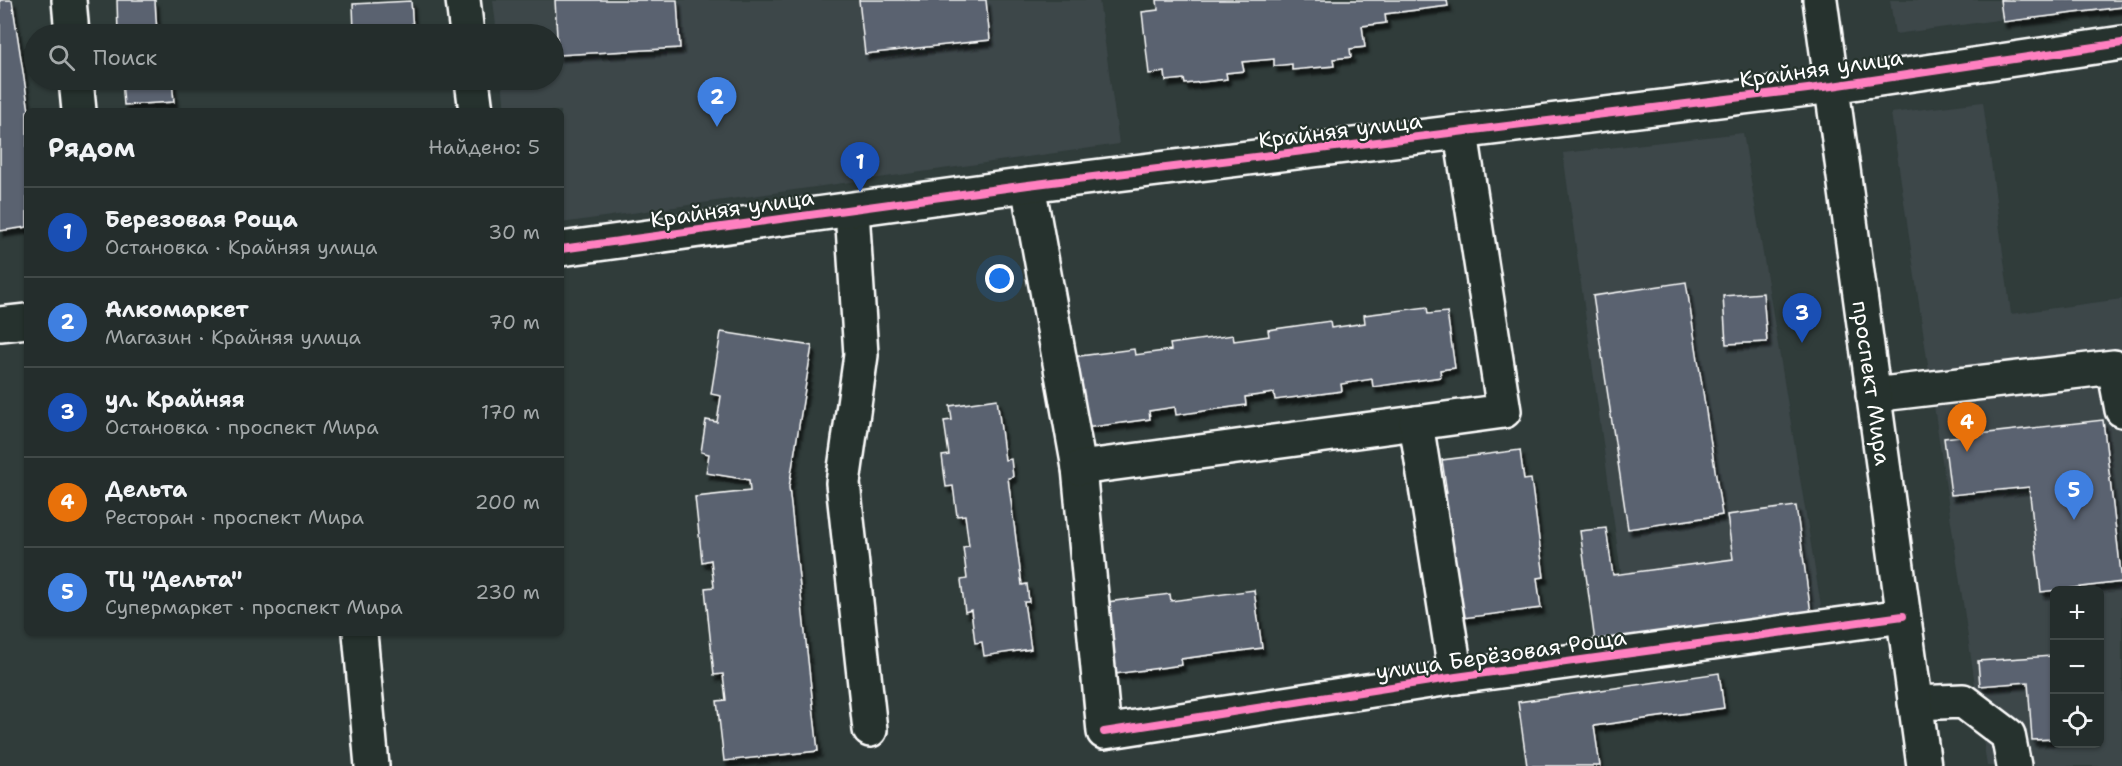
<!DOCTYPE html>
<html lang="ru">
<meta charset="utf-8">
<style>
:root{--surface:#242d2c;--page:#303938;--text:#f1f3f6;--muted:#a3a8a9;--line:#414948;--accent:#ff9aa2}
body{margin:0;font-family:"Shantell Sans",sans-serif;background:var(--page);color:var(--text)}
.controls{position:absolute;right:18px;bottom:18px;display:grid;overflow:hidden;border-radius:9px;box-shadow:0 2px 4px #0004}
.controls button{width:54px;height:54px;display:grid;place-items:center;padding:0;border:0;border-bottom:2px solid var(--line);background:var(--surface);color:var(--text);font:30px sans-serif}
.you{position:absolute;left:1000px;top:279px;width:21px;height:21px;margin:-15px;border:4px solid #fff;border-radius:50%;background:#1a73e8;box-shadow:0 0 0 9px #1a73e833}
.badge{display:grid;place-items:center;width:39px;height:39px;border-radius:50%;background:var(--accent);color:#fff;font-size:20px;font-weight:700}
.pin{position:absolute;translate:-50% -50px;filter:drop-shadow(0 2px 3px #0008)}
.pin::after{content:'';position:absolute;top:32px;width:21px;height:18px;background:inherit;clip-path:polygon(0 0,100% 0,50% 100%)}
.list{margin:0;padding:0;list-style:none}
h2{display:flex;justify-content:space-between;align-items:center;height:78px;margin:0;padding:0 24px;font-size:26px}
h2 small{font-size:20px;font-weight:400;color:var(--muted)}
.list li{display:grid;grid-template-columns:39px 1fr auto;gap:18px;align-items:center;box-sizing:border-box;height:90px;padding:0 24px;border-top:2px solid var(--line)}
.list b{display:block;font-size:22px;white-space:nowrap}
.list p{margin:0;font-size:20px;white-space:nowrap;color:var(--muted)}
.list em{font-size:20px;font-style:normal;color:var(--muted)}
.icon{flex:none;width:33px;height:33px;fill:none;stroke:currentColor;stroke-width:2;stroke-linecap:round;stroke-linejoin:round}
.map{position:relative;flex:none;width:2122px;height:766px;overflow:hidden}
.search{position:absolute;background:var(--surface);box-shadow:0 2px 4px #0004;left:24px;top:24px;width:540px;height:66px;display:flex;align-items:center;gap:15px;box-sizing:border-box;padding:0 21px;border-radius:33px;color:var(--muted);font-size:22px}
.panel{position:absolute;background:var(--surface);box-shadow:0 2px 4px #0004;left:24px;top:108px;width:540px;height:528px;border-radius:9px}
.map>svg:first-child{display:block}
</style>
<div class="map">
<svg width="2122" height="766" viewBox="0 0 2122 766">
<defs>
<filter id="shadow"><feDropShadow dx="3.5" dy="6" stdDeviation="1.5" flood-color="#0009"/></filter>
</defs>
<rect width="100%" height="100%" fill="#303c3a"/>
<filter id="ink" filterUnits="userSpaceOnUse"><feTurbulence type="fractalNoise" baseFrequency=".0167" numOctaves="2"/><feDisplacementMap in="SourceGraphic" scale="12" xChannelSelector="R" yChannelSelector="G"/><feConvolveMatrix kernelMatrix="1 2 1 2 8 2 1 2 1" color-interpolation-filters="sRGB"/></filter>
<g filter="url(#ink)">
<!-- built -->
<g fill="#3d474a" fill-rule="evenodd">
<path d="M 493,0 L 1099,0 L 1119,144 L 561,223 L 561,111 L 505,111 L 502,80 L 554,80 L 554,34 L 497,34 Z"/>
<path d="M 1890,0 L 2122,0 L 2122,3 L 1895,34 Z"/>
<path d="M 1983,102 L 2011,314 L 2122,299 L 2122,766 L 1987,766 L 1891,113 ZM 2054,590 L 2100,590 L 2100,744 L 2054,744 Z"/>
<path d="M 1743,133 L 1822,612 L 1630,638 L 1563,153 Z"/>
</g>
<!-- building -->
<g fill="#5a626f" stroke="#fff" stroke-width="1.5" filter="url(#shadow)">
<path d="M 0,0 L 12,0 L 29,111 L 27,111 L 27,227 L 0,231 Z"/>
<path d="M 117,0 L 155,0 L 157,34 L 118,34 Z"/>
<path d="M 555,0 L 677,0 L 680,48 L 558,55 Z"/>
<path d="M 859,0 L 986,0 L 990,40 L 865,54 Z"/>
<path d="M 1157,0 L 1447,0 L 1448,6 L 1385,14 L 1386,23 L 1362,26 L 1365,47 L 1350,49 L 1351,57 L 1333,59 L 1334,66 L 1292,70 L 1292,64 L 1274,66 L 1274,59 L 1242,62 L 1244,71 L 1226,73 L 1227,79 L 1185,84 L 1184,79 L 1166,81 L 1165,72 L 1149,74 L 1142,12 L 1158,10 Z"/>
<path d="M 2000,0 L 2122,0 L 2122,7 L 2003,22 Z"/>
<path d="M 411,1 L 413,30 L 354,33 L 353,4 Z"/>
<path d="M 122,80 L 172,80 L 174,102 L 124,105 Z"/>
<path d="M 1686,282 L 1722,515 L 1628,529 L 1593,296 Z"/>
<path d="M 1763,293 L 1767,342 L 1726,344 L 1723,296 Z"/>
<path d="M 1427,307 L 1428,314 L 1447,312 L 1455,368 L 1440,370 L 1441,377 L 1373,387 L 1372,379 L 1341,384 L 1342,391 L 1275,400 L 1274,393 L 1245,397 L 1246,405 L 1176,415 L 1175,407 L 1149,411 L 1150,419 L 1078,429 L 1072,357 L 1134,349 L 1135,355 L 1171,350 L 1170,344 L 1233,335 L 1234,341 L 1269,336 L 1268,330 L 1330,321 L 1331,328 L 1365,323 L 1364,315 Z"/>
<path d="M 721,332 L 812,346 L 789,487 L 818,751 L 724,761 L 717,701 L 726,700 L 723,674 L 714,675 L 705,588 L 714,587 L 711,560 L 702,562 L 695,497 L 750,491 L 749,480 L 706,473 L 709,454 L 701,452 L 706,420 L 717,422 L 721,396 L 711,394 Z"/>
<path d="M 997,399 L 1005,460 L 1011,459 L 1013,477 L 1008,478 L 1022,585 L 1027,584 L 1029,602 L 1024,602 L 1031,649 L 984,656 L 982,642 L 975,643 L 971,610 L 965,612 L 961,580 L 967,579 L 963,547 L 969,546 L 965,515 L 957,516 L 953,486 L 946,487 L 942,456 L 949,455 L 944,421 L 952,420 L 950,406 Z"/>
<path d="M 2103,420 L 2122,582 L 2041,592 L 2029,487 L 1951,495 L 1944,438 Z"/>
<path d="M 1520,450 L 1524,480 L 1531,479 L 1544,577 L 1537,578 L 1541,608 L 1463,618 L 1459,586 L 1452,587 L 1440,494 L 1447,493 L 1442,460 Z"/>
<path d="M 1796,506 L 1811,613 L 1595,642 L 1580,531 L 1606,528 L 1613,575 L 1733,559 L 1727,515 Z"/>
<path d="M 1254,590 L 1262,648 L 1181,659 L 1182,665 L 1115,674 L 1107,602 L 1170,594 L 1171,601 Z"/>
<path d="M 2052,656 L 2054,739 L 2032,740 L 2028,682 L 1980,686 L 1978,661 Z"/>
<path d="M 1719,673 L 1724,708 L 1594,726 L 1600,766 L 1527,766 L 1518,702 Z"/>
</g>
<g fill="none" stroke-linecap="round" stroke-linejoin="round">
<!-- minor casing -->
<g stroke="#fff" stroke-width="38">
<g id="minor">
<path d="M 69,0 L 72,34"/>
<path d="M 463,0 L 467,34"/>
<path d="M 76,80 L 79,111"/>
<path d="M 472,80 L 476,111"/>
<path d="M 1028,185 L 1079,468 L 1104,732 L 1456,677 L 1903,616"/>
<path d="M 852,210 L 861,355 L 843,483 L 870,730"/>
<path d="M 561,249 L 1028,185 L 1832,86 L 2122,43"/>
<path d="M 0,324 L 27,321"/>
<path d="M 1873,395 L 2114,367 L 2122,410"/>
<path d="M 1079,468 L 1416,423"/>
<path d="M 360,633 L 372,766"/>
<path d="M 1456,677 L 1416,423 L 1504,411 L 1461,133"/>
<path d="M 1915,703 L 1963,701 L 2008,735 L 2014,766"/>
</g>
</g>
<!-- major casing -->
<g stroke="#fff" stroke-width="38">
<path id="major" d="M 1820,0 L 1924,766"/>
</g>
<!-- minor -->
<use href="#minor" stroke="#26332d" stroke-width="33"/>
<!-- major -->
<use href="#major" stroke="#26332d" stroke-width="33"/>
<!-- cycleway casing -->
<g stroke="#26332d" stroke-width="11">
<g id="cycleway">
<path d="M 561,249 L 1028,185 L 1832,86 L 2122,43"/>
<path d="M 1104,732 L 1456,677 L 1903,616"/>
</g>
</g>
<!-- cycleway -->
<use href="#cycleway" stroke="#ff80c0" stroke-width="8"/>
</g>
</g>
<g text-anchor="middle" stroke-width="4.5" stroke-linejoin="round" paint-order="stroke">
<!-- street labels -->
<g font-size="22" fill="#fff" stroke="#26332d">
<text transform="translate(1821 68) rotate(-8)" y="8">Крайняя улица</text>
<text transform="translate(1340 130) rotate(-7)" y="8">Крайняя улица</text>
<text transform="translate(732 208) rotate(-8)" y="8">Крайняя улица</text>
<text transform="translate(1872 383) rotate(82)" y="8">проспект Мира</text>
<text transform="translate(1501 654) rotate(-8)" y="8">улица Берёзовая Роща</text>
</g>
</g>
</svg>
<div class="controls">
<button>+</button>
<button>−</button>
<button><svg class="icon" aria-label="locate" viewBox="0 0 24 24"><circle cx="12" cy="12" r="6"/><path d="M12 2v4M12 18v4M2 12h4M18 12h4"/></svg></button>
</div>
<div class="you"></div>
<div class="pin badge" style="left:860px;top:192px;background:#1a4fb4">1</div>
<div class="pin badge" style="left:717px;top:127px;background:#3f7fe0">2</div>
<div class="pin badge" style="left:1802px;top:343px;background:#1a4fb4">3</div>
<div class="pin badge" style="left:1967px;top:452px;background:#e8710a">4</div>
<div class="pin badge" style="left:2074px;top:520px;background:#3f7fe0">5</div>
<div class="search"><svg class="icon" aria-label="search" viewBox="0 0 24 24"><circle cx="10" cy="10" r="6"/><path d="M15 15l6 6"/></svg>Поиск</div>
<section class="panel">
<h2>Рядом<small>Найдено: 5</small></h2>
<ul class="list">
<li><span class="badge" style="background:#1a4fb4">1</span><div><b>Березовая Роща</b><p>Остановка · Крайняя улица</p></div><em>30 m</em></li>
<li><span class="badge" style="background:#3f7fe0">2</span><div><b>Алкомаркет</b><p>Магазин · Крайняя улица</p></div><em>70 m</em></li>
<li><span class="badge" style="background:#1a4fb4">3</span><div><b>ул. Крайняя</b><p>Остановка · проспект Мира</p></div><em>170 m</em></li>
<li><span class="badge" style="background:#e8710a">4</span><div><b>Дельта</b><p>Ресторан · проспект Мира</p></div><em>200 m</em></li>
<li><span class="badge" style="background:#3f7fe0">5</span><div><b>ТЦ &quot;Дельта&quot;</b><p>Супермаркет · проспект Мира</p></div><em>230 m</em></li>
</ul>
</section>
</div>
